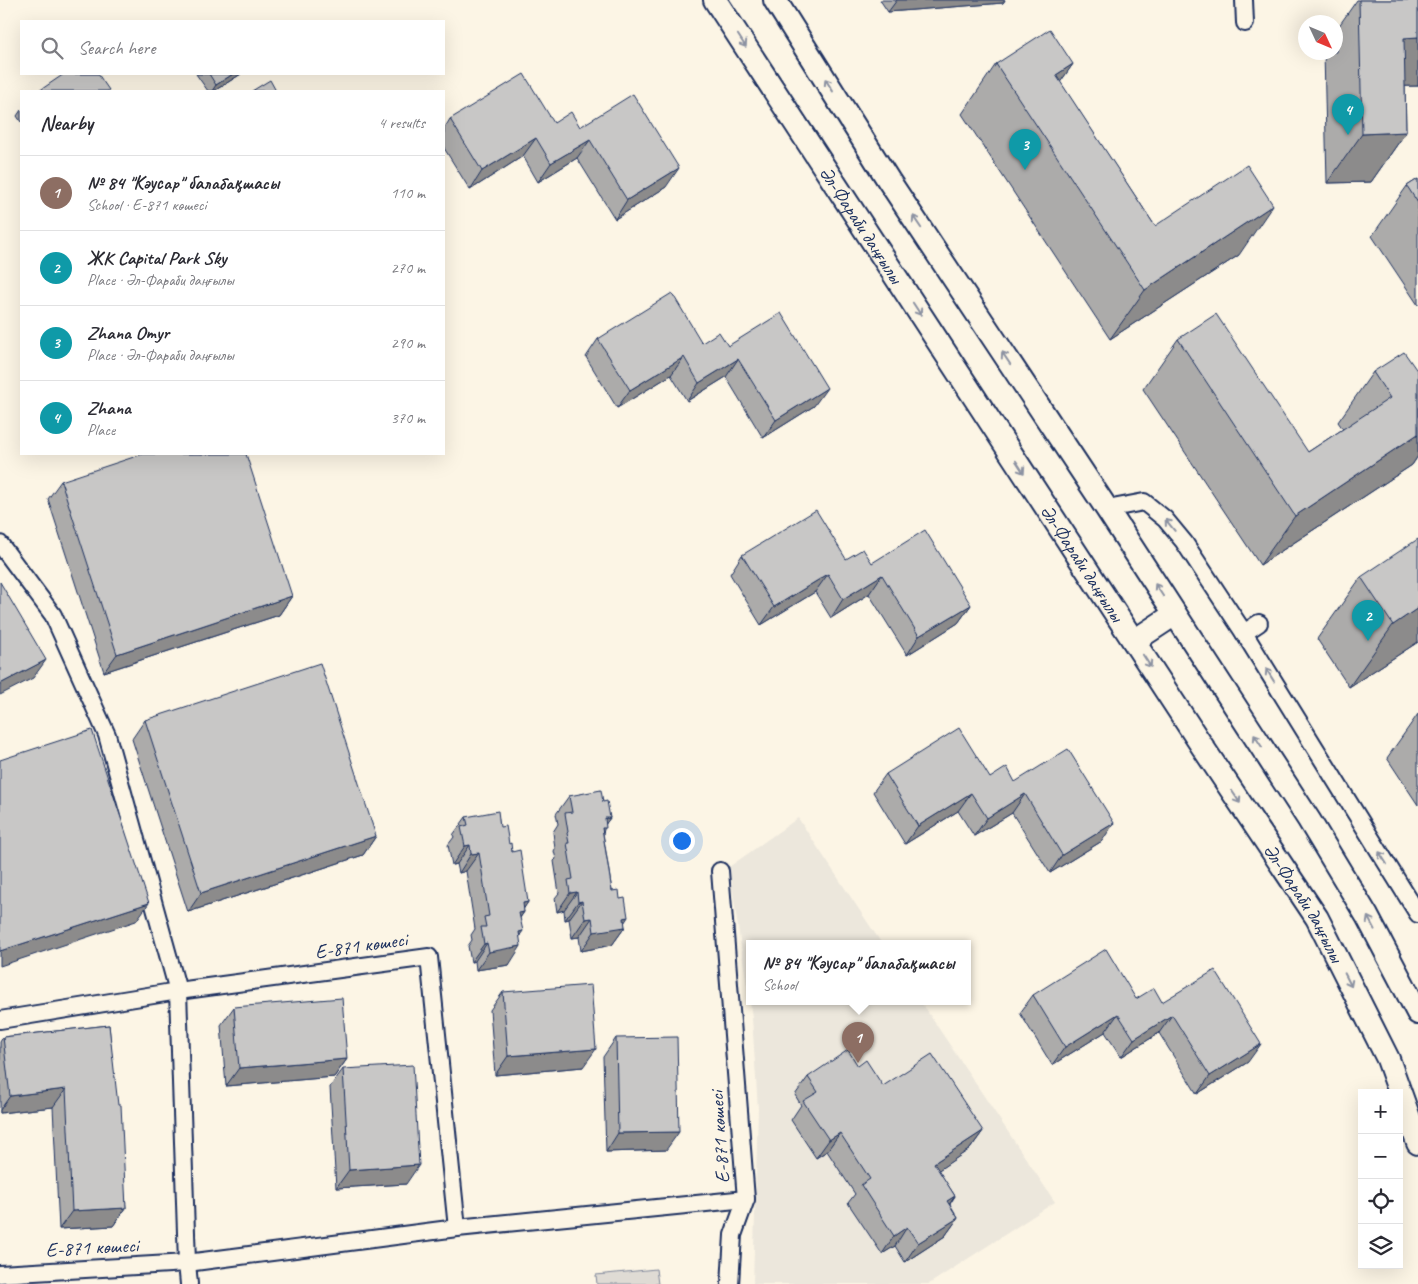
<!DOCTYPE html>
<meta charset="utf-8">
<style>
:root{--surface:#fff;--page:#f7f7f7;--text:#2b2b33;--muted:#7c7c81;--line:#e1e1e2;--accent:#1a73e8}
body{margin:0;font-family:Caveat,sans-serif;background:var(--page);color:var(--text)}
.controls{position:absolute;right:15px;bottom:15px;display:grid;overflow:hidden;border-radius:0px;box-shadow:0 5px 20px #0002}
.controls button{width:45px;height:45px;display:grid;place-items:center;padding:0;border:0;border-bottom:1px solid var(--line);background:var(--surface);color:var(--text);font:25px sans-serif}
.compass{position:absolute;left:1298px;top:15px;width:45px;height:45px;border-radius:50%;background:var(--surface);box-shadow:0 5px 20px #0002;rotate:134deg}
.you{position:absolute;left:681px;top:840px;width:18px;height:18px;margin:-12px;border:4px solid #fff;border-radius:50%;background:#1a73e8;box-shadow:0 0 0 8px #1a73e833}
.badge{display:grid;place-items:center;width:32px;height:32px;border-radius:50%;background:var(--accent);color:#fff;font-size:16px;font-weight:700}
.pin{position:absolute;translate:-50% -41px;filter:drop-shadow(0 1px 2px #0008)}
.pin::after{content:'';position:absolute;top:26px;width:18px;height:15px;background:inherit;clip-path:polygon(0 0,100% 0,50% 100%)}
.popup{position:absolute;left:746px;top:940px;width:225px;height:65px;box-sizing:border-box;display:grid;place-content:center;border-radius:0px;background:var(--surface);filter:drop-shadow(0 1px 4px #0005);font-size:16px;white-space:nowrap;color:var(--muted)}
.popup b{font-size:19px;color:var(--text)}
.popup::after{content:'';position:absolute;left:50%;top:100%;margin-left:-10px;border:10px solid transparent;border-top-color:var(--surface)}
.list{margin:0;padding:0;list-style:none}
h2{display:flex;justify-content:space-between;align-items:center;height:65px;margin:0;padding:0 20px;font-size:21px}
h2 small{font-size:16px;font-weight:400;color:var(--muted)}
.list li{display:grid;grid-template-columns:32px 1fr auto;gap:15px;align-items:center;box-sizing:border-box;height:75px;padding:0 20px;border-top:1px solid var(--line)}
.list b{display:block;font-size:19px;white-space:nowrap}
.list p{margin:0;font-size:16px;white-space:nowrap;color:var(--muted)}
.list em{font-size:16px;font-style:normal;color:var(--muted)}
.icon{flex:none;width:28px;height:28px;fill:none;stroke:currentColor;stroke-width:2;stroke-linecap:round;stroke-linejoin:round}
.map{position:relative;flex:none;width:1418px;height:1284px;overflow:hidden}
.search{position:absolute;background:var(--surface);box-shadow:0 5px 20px #0002;left:20px;top:20px;width:425px;height:55px;display:flex;align-items:center;gap:12px;box-sizing:border-box;padding:0 18px;border-radius:0px;color:var(--muted);font-size:19px}
.panel{position:absolute;background:var(--surface);box-shadow:0 5px 20px #0002;left:20px;top:90px;width:425px;height:365px;border-radius:0px}
.map>svg:first-child{display:block}
</style>
<div class="map">
<svg width="1418" height="1284" viewBox="0 0 1418 1284">
<rect width="100%" height="100%" fill="#fcf5e5"/>
<filter id="ink" filterUnits="userSpaceOnUse"><feTurbulence type="fractalNoise" baseFrequency=".02" numOctaves="2"/><feDisplacementMap in="SourceGraphic" scale="10" xChannelSelector="R" yChannelSelector="G"/><feConvolveMatrix kernelMatrix="1 2 1 2 8 2 1 2 1" color-interpolation-filters="sRGB"/></filter>
<g filter="url(#ink)">
<!-- built -->
<g fill="#ece7dc">
<path d="M 798,818 L 882,944 L 749,944 L 749,1000 L 729,867 Z"/>
<path d="M 750,1002 L 921,1002 L 1055,1202 L 929,1284 L 753,1284 L 758,1109 L 752,1018 Z"/>
</g>
<!-- green -->
<path fill="#dfdbd4" stroke="#7d8599" d="M 656,1269 L 658,1284 L 597,1284 L 596,1275 Z"/>
<g fill="none" stroke-linecap="round" stroke-linejoin="round">
<!-- street casing -->
<g stroke="#1b2f5e" stroke-width="20">
<g id="street">
<path d="M 1244,0 L 1245,23"/>
<path d="M 1107,509 L 1144,502 L 1165,519 L 1184,542 L 1244,633 L 1418,914"/>
<path d="M 0,544 L 53,615 L 107,735 L 178,991 L 187,1263 L 189,1284"/>
<path d="M 1244,633 L 1259,623"/>
<path d="M 720,871 L 746,1199 L 733,1235 L 730,1284"/>
<path d="M 0,1020 L 178,991 L 429,957 L 457,1228"/>
<path d="M 0,1274 L 187,1263 L 457,1228 L 746,1199"/>
</g>
</g>
<!-- secondary casing -->
<g stroke="#1b2f5e" stroke-width="26">
<g id="secondary">
<path id="s1" d="M 715,0 L 1206,752 L 1317,918 L 1388,1059 L 1418,1143"/>
<path d="M 775,0 L 889,181 L 1107,509 L 1309,820 L 1367,916 L 1418,1013"/>
<path d="M 1134,641 L 1175,614"/>
</g>
</g>
<!-- street -->
<use href="#street" stroke="#fcf5e5" stroke-width="16"/>
<!-- secondary -->
<use href="#secondary" stroke="#fcf5e5" stroke-width="22"/>
</g>
<!-- wall -->
<g fill="#acabaa" stroke="#1b2f5e">
<path d="M 880,0 L 1005,0 L 1003,3 L 888,12 Z"/>
<path d="M 1357,0 L 1418,0 L 1418,86 L 1405,86 L 1406,132 L 1371,182 L 1327,183 L 1324,52 L 1336,52 L 1336,30 Z"/>
<path d="M 996,64 L 1073,64 L 1060,82 L 1155,226 L 1239,255 L 1110,339 L 962,114 Z"/>
<path d="M 196,74 L 241,74 L 214,91 L 208,91 Z"/>
<path d="M 21,110 L 21,122 L 17,116 Z"/>
<path d="M 450,119 L 554,123 L 580,127 L 666,187 L 615,219 L 577,158 L 538,182 L 523,156 L 470,190 L 444,148 L 444,129 Z"/>
<path d="M 1418,179 L 1418,305 L 1372,236 L 1407,186 Z"/>
<path d="M 598,339 L 702,343 L 728,346 L 814,406 L 763,438 L 726,377 L 687,401 L 671,375 L 617,408 L 586,357 Z"/>
<path d="M 1178,339 L 1308,452 L 1343,429 L 1338,422 L 1373,372 L 1418,372 L 1418,456 L 1412,465 L 1260,565 L 1143,389 Z"/>
<path d="M 61,481 L 292,596 L 279,615 L 104,672 L 48,499 Z"/>
<path d="M 742,555 L 846,559 L 872,563 L 971,605 L 958,623 L 907,655 L 869,594 L 831,618 L 815,592 L 761,625 L 730,574 Z"/>
<path d="M 1361,577 L 1418,642 L 1349,687 L 1317,639 Z"/>
<path d="M 1418,714 L 1418,805 L 1387,758 Z"/>
<path d="M 145,720 L 376,836 L 363,855 L 188,912 L 132,739 Z"/>
<path d="M 886,774 L 990,778 L 1015,782 L 1102,841 L 1050,873 L 1012,813 L 974,836 L 958,811 L 905,844 L 873,792 Z"/>
<path d="M 569,796 L 603,802 L 610,818 L 606,823 L 603,833 L 612,891 L 624,923 L 625,927 L 612,945 L 581,951 L 579,937 L 572,938 L 569,919 L 565,920 L 564,910 L 557,912 L 555,898 L 559,893 L 554,861 L 556,859 L 554,851 L 555,849 L 553,832 L 558,824 L 556,814 Z"/>
<path d="M 466,817 L 500,827 L 512,852 L 528,902 L 523,909 L 524,912 L 520,918 L 520,936 L 509,965 L 476,970 L 475,961 L 471,962 L 468,946 L 472,940 L 471,935 L 475,929 L 466,871 L 459,873 L 457,864 L 452,865 L 448,845 L 454,837 L 453,835 Z"/>
<path d="M 503,992 L 583,1067 L 495,1075 L 490,1010 Z"/>
<path d="M 1033,995 L 1136,999 L 1162,1002 L 1248,1062 L 1197,1094 L 1159,1033 L 1121,1057 L 1105,1032 L 1052,1065 L 1020,1013 Z"/>
<path d="M 234,1007 L 347,1059 L 334,1077 L 226,1086 L 221,1025 Z"/>
<path d="M 109,1025 L 126,1208 L 113,1226 L 59,1229 L 53,1107 L 0,1113 L 0,1042 L 3,1037 Z"/>
<path d="M 616,1038 L 666,1150 L 606,1152 L 603,1057 Z"/>
<path d="M 858,1066 L 883,1086 L 983,1131 L 970,1149 L 938,1170 L 955,1196 L 950,1204 L 958,1218 L 945,1236 L 905,1262 L 895,1246 L 882,1254 L 848,1203 L 855,1194 L 827,1151 L 816,1158 L 791,1120 L 801,1105 L 795,1095 L 808,1077 Z"/>
<path d="M 343,1069 L 406,1184 L 336,1188 L 330,1087 Z"/>
</g>
<!-- shaded-wall -->
<g fill="#8c8b8b" stroke="#1b2f5e">
<path d="M 897,0 L 1005,0 L 1003,3 L 888,12 Z"/>
<path d="M 1418,37 L 1418,86 L 1369,87 L 1404,38 Z"/>
<path d="M 1073,64 L 1038,114 L 1056,75 Z"/>
<path d="M 233,74 L 241,74 L 214,91 L 212,91 L 216,85 Z"/>
<path d="M 1406,132 L 1371,182 L 1327,183 L 1362,134 Z"/>
<path d="M 536,138 L 523,156 L 470,190 L 482,171 Z"/>
<path d="M 590,140 L 577,158 L 538,182 L 551,163 Z"/>
<path d="M 679,168 L 666,187 L 615,219 L 627,200 Z"/>
<path d="M 1273,205 L 1239,255 L 1110,339 L 1145,290 Z"/>
<path d="M 684,357 L 671,375 L 617,408 L 630,390 Z"/>
<path d="M 738,359 L 726,377 L 687,401 L 699,383 Z"/>
<path d="M 827,388 L 814,406 L 763,438 L 776,420 Z"/>
<path d="M 1418,434 L 1418,456 L 1412,465 L 1260,565 L 1295,516 Z"/>
<path d="M 828,574 L 815,592 L 761,625 L 774,607 Z"/>
<path d="M 882,575 L 869,594 L 831,618 L 843,599 Z"/>
<path d="M 292,596 L 279,615 L 104,672 L 117,654 Z"/>
<path d="M 971,605 L 958,623 L 907,655 L 919,636 Z"/>
<path d="M 1418,608 L 1418,642 L 1349,687 L 1393,625 Z"/>
<path d="M 46,660 L 33,678 L 0,695 L 0,684 Z"/>
<path d="M 971,793 L 958,811 L 905,844 L 918,826 Z"/>
<path d="M 1025,794 L 1012,813 L 974,836 L 987,818 Z"/>
<path d="M 605,818 L 610,818 L 597,836 Z"/>
<path d="M 1114,823 L 1102,841 L 1050,873 L 1062,855 Z"/>
<path d="M 376,836 L 363,855 L 188,912 L 201,893 Z"/>
<path d="M 470,845 L 457,864 L 452,865 L 465,846 Z"/>
<path d="M 479,853 L 466,871 L 459,873 L 471,854 Z"/>
<path d="M 577,892 L 564,910 L 557,912 L 570,893 Z"/>
<path d="M 582,901 L 569,919 L 565,920 L 578,902 Z"/>
<path d="M 528,902 L 521,913 L 524,912 L 511,930 L 523,903 Z"/>
<path d="M 149,903 L 136,921 L 0,966 L 0,951 Z"/>
<path d="M 628,917 L 621,928 L 625,927 L 612,945 L 581,951 L 594,932 L 624,918 Z"/>
<path d="M 592,918 L 579,937 L 572,938 L 585,919 Z"/>
<path d="M 523,931 L 511,948 L 521,946 L 509,965 L 476,970 L 489,952 L 519,932 Z"/>
<path d="M 487,943 L 475,961 L 471,962 L 484,944 Z"/>
<path d="M 1118,1014 L 1105,1032 L 1052,1065 L 1065,1047 Z"/>
<path d="M 1172,1015 L 1159,1033 L 1121,1057 L 1134,1039 Z"/>
<path d="M 1261,1044 L 1248,1062 L 1197,1094 L 1210,1076 Z"/>
<path d="M 596,1049 L 583,1067 L 495,1075 L 508,1056 Z"/>
<path d="M 347,1059 L 334,1077 L 226,1086 L 239,1068 Z"/>
<path d="M 66,1089 L 53,1107 L 0,1113 L 0,1110 L 10,1096 Z"/>
<path d="M 983,1131 L 970,1149 L 921,1182 L 934,1163 Z"/>
<path d="M 679,1132 L 666,1150 L 606,1152 L 618,1133 Z"/>
<path d="M 840,1133 L 827,1151 L 816,1158 L 829,1140 Z"/>
<path d="M 419,1165 L 406,1184 L 336,1188 L 349,1170 Z"/>
<path d="M 955,1196 L 942,1215 L 947,1201 Z"/>
<path d="M 126,1208 L 113,1226 L 59,1229 L 72,1211 Z"/>
<path d="M 958,1218 L 945,1236 L 905,1262 L 918,1243 Z"/>
<path d="M 907,1227 L 895,1246 L 882,1254 L 894,1236 Z"/>
</g>
<!-- building -->
<g fill="#c8c7c6" stroke="#1b2f5e">
<path d="M 1359,0 L 1418,0 L 1418,37 L 1404,38 L 1406,132 L 1362,134 Z"/>
<path d="M 1050,29 L 1073,64 L 1056,75 L 1155,226 L 1247,165 L 1273,205 L 1145,290 L 996,64 Z"/>
<path d="M 64,74 L 98,74 L 109,90 L 107,91 L 39,91 Z"/>
<path d="M 209,74 L 233,74 L 216,85 Z"/>
<path d="M 524,74 L 554,123 L 571,112 L 580,127 L 633,94 L 679,168 L 627,200 L 590,140 L 551,163 L 536,138 L 482,171 L 450,119 Z"/>
<path d="M 270,80 L 276,91 L 252,91 Z"/>
<path d="M 1418,179 L 1418,203 L 1407,186 Z"/>
<path d="M 672,293 L 702,343 L 719,332 L 728,346 L 781,313 L 827,388 L 776,420 L 738,359 L 699,383 L 684,357 L 630,390 L 598,339 Z"/>
<path d="M 1216,314 L 1308,452 L 1390,398 L 1373,372 L 1404,352 L 1418,372 L 1418,434 L 1295,516 L 1178,339 Z"/>
<path d="M 143,454 L 246,454 L 292,596 L 117,654 L 61,481 Z"/>
<path d="M 816,510 L 846,559 L 863,549 L 872,563 L 925,530 L 971,605 L 919,636 L 882,575 L 843,599 L 828,574 L 774,607 L 742,555 Z"/>
<path d="M 1418,539 L 1418,608 L 1393,625 L 1361,577 Z"/>
<path d="M 0,582 L 46,660 L 0,684 Z"/>
<path d="M 320,663 L 376,836 L 201,893 L 145,720 Z"/>
<path d="M 959,728 L 990,778 L 1007,767 L 1015,782 L 1068,749 L 1114,823 L 1062,855 L 1025,794 L 987,818 L 971,793 L 918,826 L 886,774 Z"/>
<path d="M 92,730 L 149,903 L 0,951 L 0,760 Z"/>
<path d="M 601,790 L 603,802 L 607,801 L 610,818 L 605,818 L 606,828 L 602,828 L 612,891 L 619,890 L 620,899 L 625,898 L 628,917 L 624,918 L 625,927 L 594,932 L 592,918 L 585,919 L 582,901 L 578,902 L 577,892 L 570,893 L 568,880 L 573,879 L 567,843 L 569,843 L 567,833 L 568,832 L 565,813 L 572,812 L 569,796 Z"/>
<path d="M 498,811 L 500,827 L 506,826 L 509,844 L 511,843 L 512,852 L 520,850 L 528,902 L 523,903 L 524,912 L 519,913 L 523,931 L 519,932 L 521,946 L 489,952 L 487,943 L 484,944 L 481,927 L 486,927 L 484,917 L 489,916 L 479,853 L 471,854 L 470,845 L 465,846 L 461,827 L 468,825 L 466,817 Z"/>
<path d="M 1106,949 L 1136,999 L 1154,988 L 1162,1002 L 1215,970 L 1261,1044 L 1210,1076 L 1172,1015 L 1134,1039 L 1118,1014 L 1065,1047 L 1033,995 Z"/>
<path d="M 591,985 L 596,1049 L 508,1056 L 503,992 Z"/>
<path d="M 342,998 L 347,1059 L 239,1068 L 234,1007 Z"/>
<path d="M 109,1025 L 118,1105 L 121,1105 L 126,1208 L 72,1211 L 66,1089 L 10,1096 L 3,1037 Z"/>
<path d="M 677,1037 L 679,1132 L 618,1133 L 616,1038 Z"/>
<path d="M 848,1050 L 858,1066 L 866,1060 L 883,1086 L 932,1054 L 983,1131 L 934,1163 L 955,1196 L 947,1201 L 958,1218 L 918,1243 L 907,1227 L 894,1236 L 861,1185 L 870,1179 L 840,1133 L 829,1140 L 803,1101 L 818,1092 L 808,1077 Z"/>
<path d="M 413,1065 L 419,1165 L 349,1170 L 343,1069 Z"/>
</g>
<!-- one-way arrows -->
<defs><path id="oneway-shaft" d="M-6 0H5M1.5-3L5.5 0L1.5 3" fill="none" stroke-width="1.6" stroke-linecap="round" stroke-linejoin="round" transform="scale(1.25)"/></defs>
<g stroke="#8c92a2">
<use href="#oneway-shaft" transform="translate(742 41) rotate(57)"/>
<use href="#oneway-shaft" transform="translate(829 85) rotate(-122)"/>
<use href="#oneway-shaft" transform="translate(917 222) rotate(-124)"/>
<use href="#oneway-shaft" transform="translate(917 309) rotate(57)"/>
<use href="#oneway-shaft" transform="translate(1006 358) rotate(-124)"/>
<use href="#oneway-shaft" transform="translate(1020 467) rotate(57)"/>
<use href="#oneway-shaft" transform="translate(1170 525) rotate(-129)"/>
<use href="#oneway-shaft" transform="translate(1159 590) rotate(-123)"/>
<use href="#oneway-shaft" transform="translate(1147 661) rotate(57)"/>
<use href="#oneway-shaft" transform="translate(1270 675) rotate(-122)"/>
<use href="#oneway-shaft" transform="translate(1258 741) rotate(-123)"/>
<use href="#oneway-shaft" transform="translate(1236 797) rotate(56)"/>
<use href="#oneway-shaft" transform="translate(1383 858) rotate(-122)"/>
<use href="#oneway-shaft" transform="translate(1371 923) rotate(-118)"/>
<use href="#oneway-shaft" transform="translate(1348 980) rotate(63)"/>
</g>
</g>
<g text-anchor="middle" stroke-width="5" stroke-linejoin="round" paint-order="stroke">
<!-- street labels -->
<g font-size="20" fill="#1b2f5e" stroke="#fcf5e5">
<text dy="7" stroke="none"><textPath href="#s1" startOffset="268">Әл-Фараби даңғылы</textPath></text>
<text dy="7" stroke="none"><textPath href="#s1" startOffset="672">Әл-Фараби даңғылы</textPath></text>
<text dy="7" stroke="none"><textPath href="#s1" startOffset="1078">Әл-Фараби даңғылы</textPath></text>
<text transform="translate(361 945) rotate(-8)" y="7">Е-871 көшесі</text>
<text transform="translate(719 1137) rotate(-94)" y="7">Е-871 көшесі</text>
<text transform="translate(92 1247) rotate(-3)" y="7">Е-871 көшесі</text>
</g>
</g>
</svg>
<div class="controls">
<button>+</button>
<button>−</button>
<button><svg class="icon" aria-label="locate" viewBox="0 0 24 24"><circle cx="12" cy="12" r="6"/><path d="M12 2v4M12 18v4M2 12h4M18 12h4"/></svg></button>
<button><svg class="icon" aria-label="layers" viewBox="0 0 24 24"><path d="M12 4l9 5-9 5-9-5zM3 14l9 5 9-5"/></svg></button>
</div>
<svg class="compass" viewBox="-18 -18 36 36"><path d="M0-13l5 13h-10z" fill="#e53935"/><path d="M0 13l5-13h-10z" fill="#7c7c81"/></svg>
<div class="you"></div>
<div class="pin badge" style="left:858px;top:1063px;background:#8d6e63">1</div>
<div class="popup"><b>№ 84 &quot;Кәусар&quot; балабақшасы</b>School</div>
<div class="pin badge" style="left:1368px;top:641px;background:#0f9aa8">2</div>
<div class="pin badge" style="left:1025px;top:170px;background:#0f9aa8">3</div>
<div class="pin badge" style="left:1348px;top:135px;background:#0f9aa8">4</div>
<div class="search"><svg class="icon" aria-label="search" viewBox="0 0 24 24"><circle cx="10" cy="10" r="6"/><path d="M15 15l6 6"/></svg>Search here</div>
<section class="panel">
<h2>Nearby<small>4 results</small></h2>
<ul class="list">
<li><span class="badge" style="background:#8d6e63">1</span><div><b>№ 84 &quot;Кәусар&quot; балабақшасы</b><p>School · Е-871 көшесі</p></div><em>110 m</em></li>
<li><span class="badge" style="background:#0f9aa8">2</span><div><b>ЖК Capital Park Sky</b><p>Place · Әл-Фараби даңғылы</p></div><em>270 m</em></li>
<li><span class="badge" style="background:#0f9aa8">3</span><div><b>Zhana Omyr</b><p>Place · Әл-Фараби даңғылы</p></div><em>290 m</em></li>
<li><span class="badge" style="background:#0f9aa8">4</span><div><b>Zhana</b><p>Place</p></div><em>370 m</em></li>
</ul>
</section>
</div>
